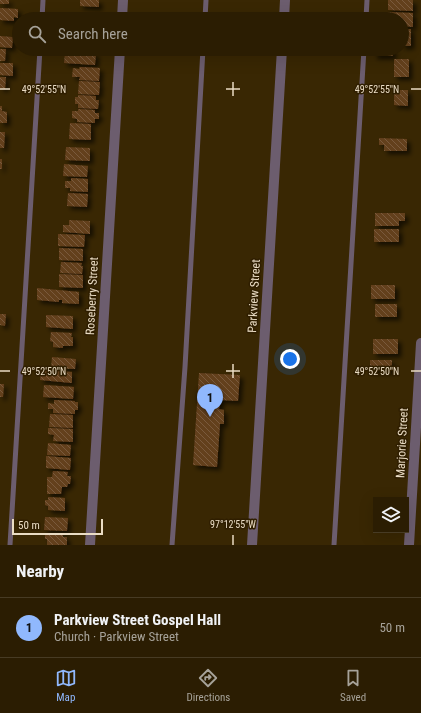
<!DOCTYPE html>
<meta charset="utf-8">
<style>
:root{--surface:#2b1d02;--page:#372a11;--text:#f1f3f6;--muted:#a6a299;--line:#473b24;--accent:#90b8fd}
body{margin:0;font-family:"Roboto Condensed",sans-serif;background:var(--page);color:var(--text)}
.controls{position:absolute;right:12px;bottom:12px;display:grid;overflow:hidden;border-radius:0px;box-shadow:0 4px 16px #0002}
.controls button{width:36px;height:36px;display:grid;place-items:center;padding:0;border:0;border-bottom:1px solid var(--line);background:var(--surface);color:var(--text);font:20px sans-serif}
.scale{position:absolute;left:12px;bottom:10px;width:91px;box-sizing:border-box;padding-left:4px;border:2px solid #eadcc4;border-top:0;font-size:11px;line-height:14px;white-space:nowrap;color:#eadcc4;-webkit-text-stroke:3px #2f1e00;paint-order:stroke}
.you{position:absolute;left:290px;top:359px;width:14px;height:14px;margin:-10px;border:3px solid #fff;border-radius:50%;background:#1a73e8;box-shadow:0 0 0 6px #1a73e833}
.badge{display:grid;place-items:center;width:26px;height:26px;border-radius:50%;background:var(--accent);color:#111;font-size:13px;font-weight:700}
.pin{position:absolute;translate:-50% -33px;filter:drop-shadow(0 1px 2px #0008)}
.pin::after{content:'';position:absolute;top:21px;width:14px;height:12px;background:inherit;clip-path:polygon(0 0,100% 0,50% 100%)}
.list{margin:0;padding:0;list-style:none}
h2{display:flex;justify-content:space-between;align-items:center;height:52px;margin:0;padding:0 16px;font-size:17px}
h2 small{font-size:13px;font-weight:400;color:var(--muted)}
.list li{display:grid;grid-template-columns:26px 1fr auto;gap:12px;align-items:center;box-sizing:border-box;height:60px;padding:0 16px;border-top:1px solid var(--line)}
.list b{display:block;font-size:15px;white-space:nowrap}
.list p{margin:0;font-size:13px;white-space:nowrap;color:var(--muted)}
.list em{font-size:13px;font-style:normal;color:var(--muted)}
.icon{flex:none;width:22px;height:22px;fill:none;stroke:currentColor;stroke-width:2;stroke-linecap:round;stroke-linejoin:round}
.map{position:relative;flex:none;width:421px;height:545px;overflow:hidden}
.search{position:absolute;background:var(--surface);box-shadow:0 4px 16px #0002;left:12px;right:12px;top:12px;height:44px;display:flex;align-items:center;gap:10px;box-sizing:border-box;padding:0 14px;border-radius:22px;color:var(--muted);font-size:15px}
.sheet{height:112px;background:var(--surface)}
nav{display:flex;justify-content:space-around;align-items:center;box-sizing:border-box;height:56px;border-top:1px solid var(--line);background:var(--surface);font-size:11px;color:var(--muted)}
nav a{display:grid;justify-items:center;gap:2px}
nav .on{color:var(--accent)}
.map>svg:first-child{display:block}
</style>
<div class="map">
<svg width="421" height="545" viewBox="0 0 421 545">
<defs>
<pattern id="building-back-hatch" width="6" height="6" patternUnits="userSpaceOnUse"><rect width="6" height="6" fill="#643f1d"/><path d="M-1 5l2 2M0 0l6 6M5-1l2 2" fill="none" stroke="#7a5a3c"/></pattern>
<filter id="shadow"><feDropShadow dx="3.5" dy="3.5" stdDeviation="2" flood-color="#0009"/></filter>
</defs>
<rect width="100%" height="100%" fill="#392703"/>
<!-- building -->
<g fill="url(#building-back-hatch)" filter="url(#shadow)">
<rect x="0" y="0" width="9" height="4"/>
<path d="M 80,0 L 99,0 L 99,7 L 80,6 Z"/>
<path d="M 388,0 L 413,0 L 413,11 L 388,10 Z"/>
<path d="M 0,8 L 18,9 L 18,18 L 14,17 L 14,21 L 0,20 Z"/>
<path d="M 387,12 L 413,13 L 413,27 L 402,26 L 402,19 L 387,19 Z"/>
<path d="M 78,14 L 96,15 L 96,19 L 78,19 Z"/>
<rect x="402" y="29" width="9" height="17"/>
<path d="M 0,36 L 13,37 L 12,48 L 0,47 Z"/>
<path d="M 0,49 L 6,49 L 5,61 L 0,61 Z"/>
<path d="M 78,49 L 95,49 L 95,51 L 78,50 Z"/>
<rect x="374" y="49" width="19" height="7"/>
<path d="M 65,52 L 96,54 L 95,65 L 64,63 Z"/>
<rect x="394" y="59" width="15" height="18"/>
<path d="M 0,63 L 13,63 L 13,76 L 0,75 Z"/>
<path d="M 80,67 L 100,68 L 99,81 L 79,80 L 80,77 L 72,77 L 73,68 L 79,69 Z"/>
<path d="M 0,77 L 6,77 L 5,89 L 0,88 Z"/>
<path d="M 79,81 L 100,82 L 99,95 L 78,94 Z"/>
<path d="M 394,90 L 408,90 L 408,106 L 394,105 Z"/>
<path d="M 78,95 L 96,96 L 96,100 L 99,100 L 98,109 L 78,108 L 78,104 L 75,104 L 75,97 L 78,97 Z"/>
<path d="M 0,106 L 2,106 L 2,111 L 7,112 L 7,123 L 0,123 Z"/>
<path d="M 78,109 L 95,110 L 95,113 L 99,113 L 99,119 L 95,119 L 95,123 L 77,122 L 77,119 L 72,118 L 72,111 L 78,111 Z"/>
<path d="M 70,123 L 91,124 L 91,140 L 69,139 Z"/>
<path d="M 0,132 L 5,132 L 4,148 L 0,148 Z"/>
<path d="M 379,138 L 407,139 L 407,151 L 384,151 L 384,145 L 379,145 Z"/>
<path d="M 66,147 L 90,148 L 90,161 L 65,160 Z"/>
<rect x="0" y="159" width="2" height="10"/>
<path d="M 64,164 L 88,166 L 87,177 L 63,176 Z"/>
<path d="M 71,178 L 88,179 L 88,192 L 70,191 L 70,188 L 65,188 L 65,181 L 71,181 Z"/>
<path d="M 68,193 L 88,194 L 87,207 L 67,206 Z"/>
<path d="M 375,213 L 405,213 L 405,221 L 399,221 L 399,226 L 375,226 Z"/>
<path d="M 69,220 L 90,221 L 90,234 L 63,232 L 63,225 L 69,225 Z"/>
<rect x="374" y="229" width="25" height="13"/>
<path d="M 58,234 L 85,235 L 84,247 L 58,246 Z"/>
<path d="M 59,248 L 83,249 L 83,261 L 59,260 Z"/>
<path d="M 61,262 L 82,263 L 81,266 L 83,266 L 82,274 L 60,273 Z"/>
<path d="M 59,274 L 83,275 L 83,288 L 59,287 Z"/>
<rect x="371" y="285" width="24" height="14"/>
<path d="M 37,288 L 79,292 L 79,304 L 62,303 L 62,300 L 59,300 L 59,302 L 37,300 Z"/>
<rect x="375" y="304" width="22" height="13"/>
<path d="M 0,314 L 6,314 L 5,326 L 0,325 Z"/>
<path d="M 46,315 L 73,316 L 73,329 L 46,327 Z"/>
<path d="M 51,332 L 72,333 L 71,337 L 73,337 L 73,346 L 63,346 L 63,348 L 53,347 L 53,342 L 50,341 Z"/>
<rect x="373" y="339" width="25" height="15"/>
<path d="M 52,357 L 76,359 L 75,369 L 51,368 Z"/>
<rect x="370" y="360" width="22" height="11"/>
<path d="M 41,370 L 72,372 L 72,383 L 40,380 Z"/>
<path d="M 199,373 L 240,375 L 238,401 L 221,400 L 219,409 L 224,410 L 224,424 L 220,424 L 217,467 L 193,465 Z"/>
<path d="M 0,384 L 4,384 L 3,397 L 0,397 Z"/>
<path d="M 44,385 L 74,387 L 73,399 L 43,397 Z"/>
<path d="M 54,400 L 75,401 L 75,402 L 78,402 L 78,410 L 75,410 L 75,414 L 53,413 L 53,409 L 48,409 L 48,403 L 54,404 Z"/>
<path d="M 50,414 L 73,415 L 73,428 L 49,427 Z"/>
<path d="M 48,428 L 73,429 L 73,442 L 53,441 L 54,435 L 48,434 Z"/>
<path d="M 48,443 L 71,445 L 70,456 L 47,455 Z"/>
<path d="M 46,456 L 71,458 L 70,470 L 46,468 Z"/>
<path d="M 53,471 L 68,472 L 67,476 L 71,476 L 70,484 L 68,484 L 67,487 L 62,487 L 61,494 L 47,494 L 47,477 L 52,477 Z"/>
<path d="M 48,497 L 65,498 L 65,511 L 48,510 L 48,506 L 45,505 L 45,500 L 48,500 Z"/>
<path d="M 45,517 L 68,518 L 67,531 L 44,530 Z"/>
<path d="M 45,534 L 63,535 L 63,537 L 67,537 L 67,545 L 47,545 L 47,539 L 45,539 Z"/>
</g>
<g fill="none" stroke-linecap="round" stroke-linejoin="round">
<!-- lane -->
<g stroke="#6c5d6e" stroke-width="5">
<path d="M 42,19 L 43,0"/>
<path d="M 205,19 L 206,0"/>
<path d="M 366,19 L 367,0"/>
<path d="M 10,545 L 40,49"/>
<path d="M 172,545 L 185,367 L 203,49"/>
<path d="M 334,545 L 364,49"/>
</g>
<!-- street -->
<g stroke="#6c5d6e" stroke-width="10">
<path d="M 122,19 L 123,0"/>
<path d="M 284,19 L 285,0"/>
<path d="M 90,545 L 120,49"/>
<path d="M 252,545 L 282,49"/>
<path d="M 409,545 L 421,343"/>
</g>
</g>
<!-- ticks -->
<path fill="none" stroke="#eadcc4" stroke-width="1.5" d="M 233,82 L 233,96M 0,89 L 10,89M 226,89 L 240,89M 411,89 L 421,89M 233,364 L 233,378M 0,371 L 10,371M 226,371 L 240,371M 411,371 L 421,371M 233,535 L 233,545"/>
<g text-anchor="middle" stroke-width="3" stroke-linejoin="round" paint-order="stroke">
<!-- street labels -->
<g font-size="12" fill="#eadcc4" stroke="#2f1e00">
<text transform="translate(92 296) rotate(-87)" y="4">Roseberry Street</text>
<text transform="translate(254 296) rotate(-87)" y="4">Parkview Street</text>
<text transform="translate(402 443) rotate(-87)" y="4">Marjorie Street</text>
</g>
</g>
<g font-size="10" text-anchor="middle" fill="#eadcc4" stroke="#2f1e00" stroke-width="3" stroke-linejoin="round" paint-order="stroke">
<text x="44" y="93">49°52'55"N</text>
<text x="377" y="93">49°52'55"N</text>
<text x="44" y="375">49°52'50"N</text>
<text x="377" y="375">49°52'50"N</text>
<text x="233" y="528">97°12'55"W</text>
</g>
</svg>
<div class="controls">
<button><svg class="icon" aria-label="layers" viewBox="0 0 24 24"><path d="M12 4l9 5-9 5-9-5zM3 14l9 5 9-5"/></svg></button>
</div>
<div class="scale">50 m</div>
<div class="you"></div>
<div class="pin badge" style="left:210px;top:417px">1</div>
<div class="search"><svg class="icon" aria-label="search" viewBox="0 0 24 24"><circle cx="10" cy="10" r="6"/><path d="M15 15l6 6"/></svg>Search here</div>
</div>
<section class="sheet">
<h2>Nearby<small></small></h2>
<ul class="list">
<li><span class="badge">1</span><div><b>Parkview Street Gospel Hall</b><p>Church · Parkview Street</p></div><em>50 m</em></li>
</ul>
</section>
<nav>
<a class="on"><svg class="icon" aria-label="map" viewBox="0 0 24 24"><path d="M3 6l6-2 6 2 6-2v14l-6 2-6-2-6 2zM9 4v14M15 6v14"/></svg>Map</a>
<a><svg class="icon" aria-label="directions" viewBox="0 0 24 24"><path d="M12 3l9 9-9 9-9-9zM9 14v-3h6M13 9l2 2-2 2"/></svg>Directions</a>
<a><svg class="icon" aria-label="saved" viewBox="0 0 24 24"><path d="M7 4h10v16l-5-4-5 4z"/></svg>Saved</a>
</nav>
